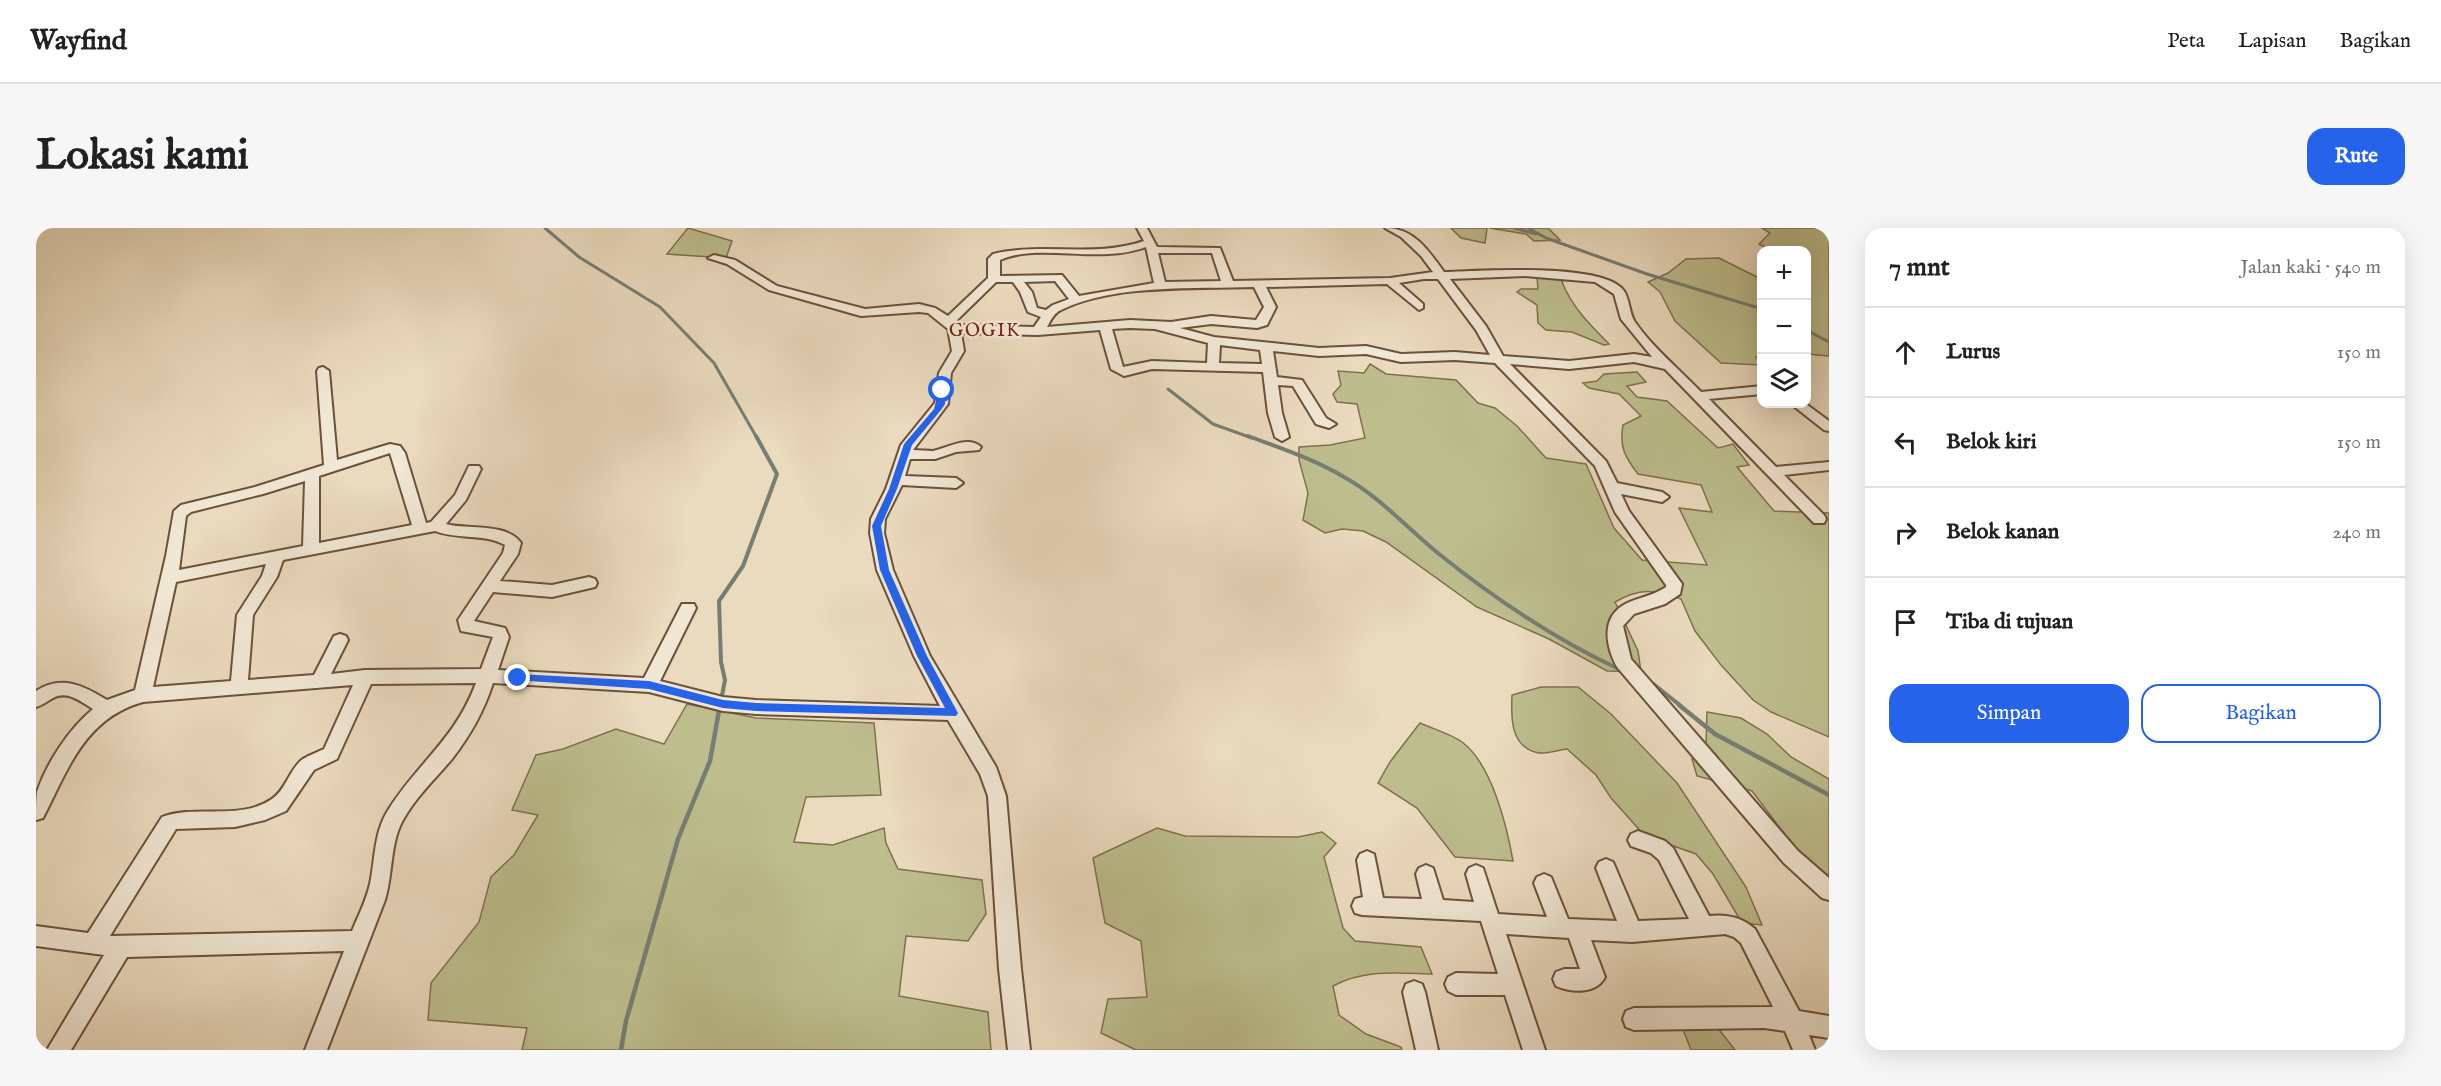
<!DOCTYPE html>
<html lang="id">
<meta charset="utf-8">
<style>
:root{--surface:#fff;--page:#f6f6f6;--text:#202124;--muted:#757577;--line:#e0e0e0;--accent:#2563eb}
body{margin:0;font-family:"IM FELL English",serif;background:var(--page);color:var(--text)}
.controls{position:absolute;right:18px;top:18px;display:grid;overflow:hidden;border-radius:12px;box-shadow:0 6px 24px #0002}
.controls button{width:54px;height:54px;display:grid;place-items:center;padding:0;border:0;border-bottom:2px solid var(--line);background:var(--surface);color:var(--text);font:30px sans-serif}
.stop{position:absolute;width:18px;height:18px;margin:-14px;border:4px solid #2563eb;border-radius:50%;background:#fff}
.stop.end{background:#2563eb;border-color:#fff;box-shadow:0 2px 6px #0008}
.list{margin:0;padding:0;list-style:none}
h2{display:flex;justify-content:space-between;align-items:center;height:78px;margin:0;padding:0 24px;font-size:26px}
h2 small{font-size:20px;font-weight:400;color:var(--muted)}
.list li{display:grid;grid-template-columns:39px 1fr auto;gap:18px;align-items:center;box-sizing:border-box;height:90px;padding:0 24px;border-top:2px solid var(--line)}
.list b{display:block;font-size:22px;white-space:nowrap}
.list em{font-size:20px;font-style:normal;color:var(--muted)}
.actions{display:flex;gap:12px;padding:18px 24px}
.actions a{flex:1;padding:14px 0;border:2px solid var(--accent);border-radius:18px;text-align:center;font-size:21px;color:var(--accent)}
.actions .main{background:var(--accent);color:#fff}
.icon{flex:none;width:33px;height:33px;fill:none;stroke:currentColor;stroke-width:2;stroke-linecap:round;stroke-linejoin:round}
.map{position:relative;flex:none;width:1793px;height:822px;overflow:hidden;border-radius:18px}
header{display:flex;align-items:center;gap:36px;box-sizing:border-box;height:84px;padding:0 30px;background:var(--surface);border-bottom:2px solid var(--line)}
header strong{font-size:28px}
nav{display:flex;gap:33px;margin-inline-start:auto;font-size:21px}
.intro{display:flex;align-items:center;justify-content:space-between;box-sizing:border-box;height:144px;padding:0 36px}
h1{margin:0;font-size:42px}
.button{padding:15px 27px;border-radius:18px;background:var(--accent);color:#fff;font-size:21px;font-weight:700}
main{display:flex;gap:36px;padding:0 36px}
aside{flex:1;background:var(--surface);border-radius:18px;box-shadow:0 6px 24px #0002}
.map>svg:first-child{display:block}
</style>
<header>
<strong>Wayfind</strong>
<nav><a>Peta</a><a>Lapisan</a><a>Bagikan</a></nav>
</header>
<div class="intro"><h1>Lokasi kami</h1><a class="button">Rute</a></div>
<main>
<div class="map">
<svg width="1793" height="822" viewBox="0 0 1793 822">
<rect width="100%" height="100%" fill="#eadabe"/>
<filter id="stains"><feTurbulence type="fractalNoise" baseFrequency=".00333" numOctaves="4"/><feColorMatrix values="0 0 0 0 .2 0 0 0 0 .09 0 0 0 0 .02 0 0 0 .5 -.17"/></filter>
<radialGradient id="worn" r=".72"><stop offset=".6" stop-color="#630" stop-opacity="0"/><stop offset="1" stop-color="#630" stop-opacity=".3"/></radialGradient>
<!-- green -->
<g fill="#bdbd8d" stroke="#80704e" stroke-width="1.5">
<path d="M 652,0 L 696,13 L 690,30 L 631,26 Z"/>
<path d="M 1415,0 L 1451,0 L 1449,15 L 1425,10 Z"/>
<path d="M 1453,0 L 1512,0 L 1524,12 L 1498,13 L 1490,6 Z"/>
<path d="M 1726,0 L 1793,0 L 1793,128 L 1771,126 L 1770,22 L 1734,22 L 1723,16 L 1734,5 Z"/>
<path d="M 1683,30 L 1725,51 L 1725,128 L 1720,129 L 1725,137 L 1685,135 L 1639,93 L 1624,64 L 1612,54 L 1632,45 L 1650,31 Z"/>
<path d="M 1501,50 L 1529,50 L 1526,54 C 1536,79 1554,97 1573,116 L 1568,117 L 1536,104 L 1510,102 L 1502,95 L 1501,77 L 1481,64 L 1485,61 L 1502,61 Z"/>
<path d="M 1334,136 L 1350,146 L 1420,152 L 1442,175 L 1459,180 L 1481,198 L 1510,230 L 1550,236 L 1578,300 L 1606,332 L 1671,337 L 1643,280 L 1676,284 L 1665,257 L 1602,246 C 1589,229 1583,219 1587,197 L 1605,188 L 1583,166 L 1553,160 L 1547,155 L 1561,153 L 1568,146 L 1601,144 L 1610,154 L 1591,158 L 1601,169 L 1631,173 L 1682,220 L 1697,216 L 1713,237 L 1701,239 L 1738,283 L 1793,285 L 1793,509 L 1735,484 L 1717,472 L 1685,437 L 1659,403 L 1645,371 C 1619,361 1603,360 1579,374 L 1602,423 L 1605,444 L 1571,443 L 1513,411 L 1441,379 L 1350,314 L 1327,303 L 1306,301 L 1289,305 L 1267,292 L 1272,265 L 1263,232 L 1263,219 L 1294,217 L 1329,210 L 1321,176 L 1301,174 L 1297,166 L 1305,157 L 1302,143 L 1328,145 Z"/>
<path d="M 1505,459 L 1542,459 L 1575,486 L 1641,555 L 1710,659 L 1726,697 L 1706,695 L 1677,646 L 1660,626 L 1609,608 L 1575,570 L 1560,547 L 1531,521 C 1523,522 1511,526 1503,525 C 1474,520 1475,489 1476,467 Z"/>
<path d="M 651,476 L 720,490 L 838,495 L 845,567 L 770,569 L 758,614 L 797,617 L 848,600 L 850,615 L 862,641 L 946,652 L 950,686 L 932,713 L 870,708 L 863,768 L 952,784 L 955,822 L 486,822 L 491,800 L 392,792 L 395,755 L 443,694 L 455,649 L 478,627 L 502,587 L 476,582 L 500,527 L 527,521 L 580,501 L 628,516 Z"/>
<path d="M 1671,484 L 1705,490 L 1731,506 L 1755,529 L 1793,551 L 1793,647 L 1772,637 L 1716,563 L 1661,548 L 1656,531 L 1670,516 Z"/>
<path d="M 1384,495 C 1397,501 1415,506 1426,514 C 1456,536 1471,599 1477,633 L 1419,629 L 1381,580 L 1342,555 L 1354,534 Z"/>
<path d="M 1121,600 L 1149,608 L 1262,609 L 1286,604 L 1300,615 L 1288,629 L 1307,700 L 1319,713 L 1385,719 L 1396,746 C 1360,745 1329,741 1297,758 L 1303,787 L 1330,806 L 1365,819 L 1366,822 L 1100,822 L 1065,805 L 1072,771 L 1111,769 L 1105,713 L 1069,695 L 1057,630 Z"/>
<path d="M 1652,796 L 1681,799 L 1699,822 L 1655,822 L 1648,804 Z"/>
</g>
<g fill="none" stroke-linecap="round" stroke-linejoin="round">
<!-- stream-far2 -->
<g stroke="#767e73" stroke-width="3">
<path d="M 509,0 L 543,29 L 624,79 L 678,135 L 721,210"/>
<path d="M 1478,0 L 1500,6"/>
<path d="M 1492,0 L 1510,10 L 1611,46 L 1726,81"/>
<path d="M 1770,102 L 1793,114"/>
<path d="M 1132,161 L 1177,196 L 1216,210"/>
</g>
<!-- stream-far1 -->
<g stroke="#767e73" stroke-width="4">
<path d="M 1212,208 C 1244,220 1278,231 1308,249 C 1344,269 1371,300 1403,326 C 1459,371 1522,413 1587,443"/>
<path d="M 1611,451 L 1645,478"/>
<path d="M 684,478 L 689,452 L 685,434 L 683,373 L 707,338 L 741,246 L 720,208"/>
</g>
<!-- stream -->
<g stroke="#767e73" stroke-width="4.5">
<path d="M 1643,477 L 1679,506 L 1793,567"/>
<path d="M 585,822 L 590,793 L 642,611 L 674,533 L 684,477"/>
</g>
<!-- minor casing -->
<g stroke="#6c513a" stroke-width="4">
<g id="minor">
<path d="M 1101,0 L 1111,0 L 1121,19 L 1184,20 L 1197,53 L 1354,50 L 1397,44 L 1385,28 L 1365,9 L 1349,0 C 1378,0 1392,22 1408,44 C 1443,43 1569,34 1588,63 C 1594,72 1593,85 1599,94 C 1617,120 1643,141 1665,164 L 1726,158 L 1726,166 L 1673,171 L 1740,239 L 1793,234 L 1793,242 L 1748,247 L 1788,287 L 1790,291 L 1788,295 L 1778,295 L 1629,141 L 1598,134 L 1533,141 L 1474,136 L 1570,233 L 1581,255 L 1626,264 L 1633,269 L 1626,274 L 1585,266 L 1593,283 L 1646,356 L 1644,366 L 1629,376 L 1598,386 L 1587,398 L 1595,431 L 1762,623 L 1793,650 L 1793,672 L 1786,670 L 1748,635 L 1581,439 C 1570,419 1565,392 1586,378 C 1598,370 1616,369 1630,359 L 1630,357 L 1579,284 L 1559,238 L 1459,135 L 1419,132 L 1365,134 L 1330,126 L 1283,128 L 1237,123 L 1241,149 L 1266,152 L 1290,190 L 1300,196 L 1293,200 L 1280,196 L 1257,158 L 1242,157 L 1246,185 L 1253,209 L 1246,213 L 1239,209 L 1232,185 L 1227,144 L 1116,141 L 1088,148 L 1075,141 L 1064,102 L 1002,107 L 925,105 L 928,123 L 915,145 L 912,176 L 877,222 C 884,222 891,223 897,223 C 911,220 933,207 945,219 L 943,222 L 920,224 L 899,231 L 874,231 L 869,248 L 920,250 L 927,255 L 920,260 L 866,257 L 849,291 L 848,305 L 857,342 L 894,428 L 960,539 L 970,568 L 985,741 L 994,822 L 972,822 L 963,741 L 952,568 L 944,546 L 912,492 L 720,486 L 687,483 L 613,464 L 457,455 C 448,483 434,508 416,531 C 399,551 380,569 367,592 C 354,615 357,646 349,672 L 291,822 L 269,822 L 308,723 L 91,729 L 35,822 L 11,822 L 68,727 L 0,718 L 0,698 L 52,705 L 126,589 C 160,576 204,593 236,571 C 250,562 254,540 267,531 C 273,527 282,524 288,521 L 317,457 L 107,474 C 49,490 32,541 7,590 L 0,592 C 0,584 0,572 1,564 C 11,534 33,501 57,481 C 45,474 32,462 17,470 C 11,473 7,477 0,479 L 0,463 C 26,446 48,458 71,472 L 99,462 L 130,328 L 138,283 L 145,277 L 219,259 L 288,237 L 281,143 L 283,140 L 287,139 L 293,143 L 301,232 L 354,216 L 364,218 L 369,225 L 390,295 L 395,294 L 419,267 L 433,238 L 443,238 L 445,241 L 430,272 L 410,296 C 431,302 470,294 485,315 L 482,326 L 464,353 L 516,357 L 553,349 L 559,351 L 561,355 L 559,359 L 516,369 L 457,364 L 438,393 L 469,400 L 473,409 L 462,442 L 608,450 L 646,376 L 658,376 L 660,380 L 624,453 L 687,469 L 720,472 L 904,478 L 878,428 L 841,342 L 834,305 L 835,291 L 850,261 L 865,217 L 899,175 L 903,145 L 916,123 L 912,101 L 892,85 L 883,84 L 825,88 L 733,62 L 691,36 L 672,30 L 678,27 L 699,32 L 741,58 L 829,81 L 883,76 L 899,80 L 912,88 L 952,50 L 952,31 L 957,26 C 1007,14 1059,30 1108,13 ZM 1110,19 L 1118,55 L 1043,68 L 1026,47 L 964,48 L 964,32 C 1004,14 1062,37 1110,19 ZM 1122,25 L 1176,25 L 1185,53 L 1129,54 ZM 1489,48 L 1559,54 L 1578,66 L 1585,91 L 1616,129 L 1598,126 L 1533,133 L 1467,128 L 1450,98 L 1414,51 ZM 1388,51 L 1402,51 L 1440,102 L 1454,127 L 1419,124 L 1365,126 L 1330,118 L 1283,120 L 1178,109 L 1144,100 L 1175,96 L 1221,100 L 1231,97 L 1240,79 L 1230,59 L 1351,56 L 1383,82 L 1387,80 L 1387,76 L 1363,55 ZM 1019,53 L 1033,71 L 1017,77 L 1010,82 L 1001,80 L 996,64 L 988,54 ZM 960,54 L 977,54 L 984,64 L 992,84 L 1005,89 L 998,99 L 922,97 L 919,94 ZM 1218,59 L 1228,79 L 1220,92 L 1175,88 L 1135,94 L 1094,92 L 1011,99 C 1015,92 1018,85 1025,82 C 1077,56 1161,61 1218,59 ZM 1094,100 L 1119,101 L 1172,115 L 1171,135 L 1116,133 L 1087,139 L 1076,101 ZM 1184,117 L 1224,122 L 1226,136 L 1183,135 ZM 354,225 L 376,297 L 283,315 L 283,248 ZM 269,253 L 267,318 L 143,342 L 150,288 L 155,284 L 227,266 ZM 399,303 C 421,312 448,305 469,317 L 467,325 L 422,392 L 425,403 L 457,409 L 445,441 L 329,442 L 295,446 L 312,412 L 310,408 L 304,406 L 298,408 L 278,447 L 212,452 L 217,387 L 241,349 L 247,332 ZM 230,336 L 226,348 L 201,387 L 195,453 L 117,459 L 140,354 ZM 440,455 C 419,512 381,535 351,584 C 339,604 339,628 335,651 C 332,669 323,686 316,703 L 74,708 L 140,601 L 199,599 L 229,592 L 250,583 L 278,542 L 301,531 L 335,456 Z"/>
<path d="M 1755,176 L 1770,176 L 1793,193 L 1793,203 L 1788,202 Z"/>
<path d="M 1602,603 L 1629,613 L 1637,620 L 1673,688 C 1690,686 1706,689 1719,701 L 1763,783 L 1793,788 L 1793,810 L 1773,807 L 1779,822 L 1757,822 L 1749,803 L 1728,800 L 1598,802 L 1590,799 L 1587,791 L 1590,783 L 1598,780 L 1737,779 L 1705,715 L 1698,709 L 1689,706 L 1596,714 L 1555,712 L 1569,749 C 1561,766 1536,765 1520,758 L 1517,751 L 1520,744 L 1528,741 L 1544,741 L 1533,710 L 1470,706 L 1509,822 L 1487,822 L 1469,767 L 1420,767 L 1412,763 L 1409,756 L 1412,749 L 1420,745 L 1462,746 L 1445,693 L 1326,687 L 1319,685 L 1316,678 L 1319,671 L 1327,669 L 1321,632 L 1324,626 L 1331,623 L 1338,626 L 1347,670 L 1386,671 L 1380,646 L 1383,640 L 1390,637 L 1397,640 L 1407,672 L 1438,674 L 1430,646 L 1433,640 L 1440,637 L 1447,640 L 1462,686 L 1511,689 L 1498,655 L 1501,649 L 1508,646 L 1515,649 L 1532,691 L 1581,693 L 1560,640 L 1563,634 L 1570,631 L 1577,634 L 1602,693 L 1653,691 L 1623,632 L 1615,625 L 1595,618 L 1592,612 L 1595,606 Z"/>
<path d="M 1378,753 L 1386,756 L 1389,764 L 1402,822 L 1380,822 L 1367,764 L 1370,756 Z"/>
</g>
</g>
<!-- minor -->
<use href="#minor" fill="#f1e7d5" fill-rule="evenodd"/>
</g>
<!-- route -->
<path fill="#2563eb" d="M 903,161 L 909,162 L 909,176 L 905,182 L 876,217 L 861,261 L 845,298 L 853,342 L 891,428 L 922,485 L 920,488 L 720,483 L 687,480 L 613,461 L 478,452 L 477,450 L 482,446 L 613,453 L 687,472 L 720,475 L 909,480 L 881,428 L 844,342 L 836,298 L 853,261 L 868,216 L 898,181 Z"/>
<g text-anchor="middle" stroke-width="5" stroke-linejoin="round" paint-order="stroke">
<!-- far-quarter labels -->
<g font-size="18" letter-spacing="1.5" fill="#7a1f14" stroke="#f1e7d5">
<text x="949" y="108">GOGIK</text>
</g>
</g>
<rect width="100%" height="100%" filter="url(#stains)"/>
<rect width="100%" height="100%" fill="url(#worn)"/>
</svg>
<div class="controls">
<button>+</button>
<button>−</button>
<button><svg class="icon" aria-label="layers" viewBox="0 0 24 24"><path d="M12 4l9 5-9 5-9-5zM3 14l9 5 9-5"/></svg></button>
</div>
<div class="stop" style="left:906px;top:162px"></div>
<div class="stop end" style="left:482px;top:450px"></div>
</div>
<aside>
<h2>7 mnt<small>Jalan kaki · 540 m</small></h2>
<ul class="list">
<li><svg class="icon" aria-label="ahead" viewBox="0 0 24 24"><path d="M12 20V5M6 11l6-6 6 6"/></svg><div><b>Lurus</b></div><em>150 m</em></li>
<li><svg class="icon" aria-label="left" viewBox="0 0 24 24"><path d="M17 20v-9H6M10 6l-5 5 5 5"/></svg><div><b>Belok kiri</b></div><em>150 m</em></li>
<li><svg class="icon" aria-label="right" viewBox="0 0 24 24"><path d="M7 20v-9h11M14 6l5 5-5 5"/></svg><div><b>Belok kanan</b></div><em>240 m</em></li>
<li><svg class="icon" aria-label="arrive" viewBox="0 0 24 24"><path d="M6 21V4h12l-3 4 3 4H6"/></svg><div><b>Tiba di tujuan</b></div></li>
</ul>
<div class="actions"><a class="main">Simpan</a><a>Bagikan</a></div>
</aside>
</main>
